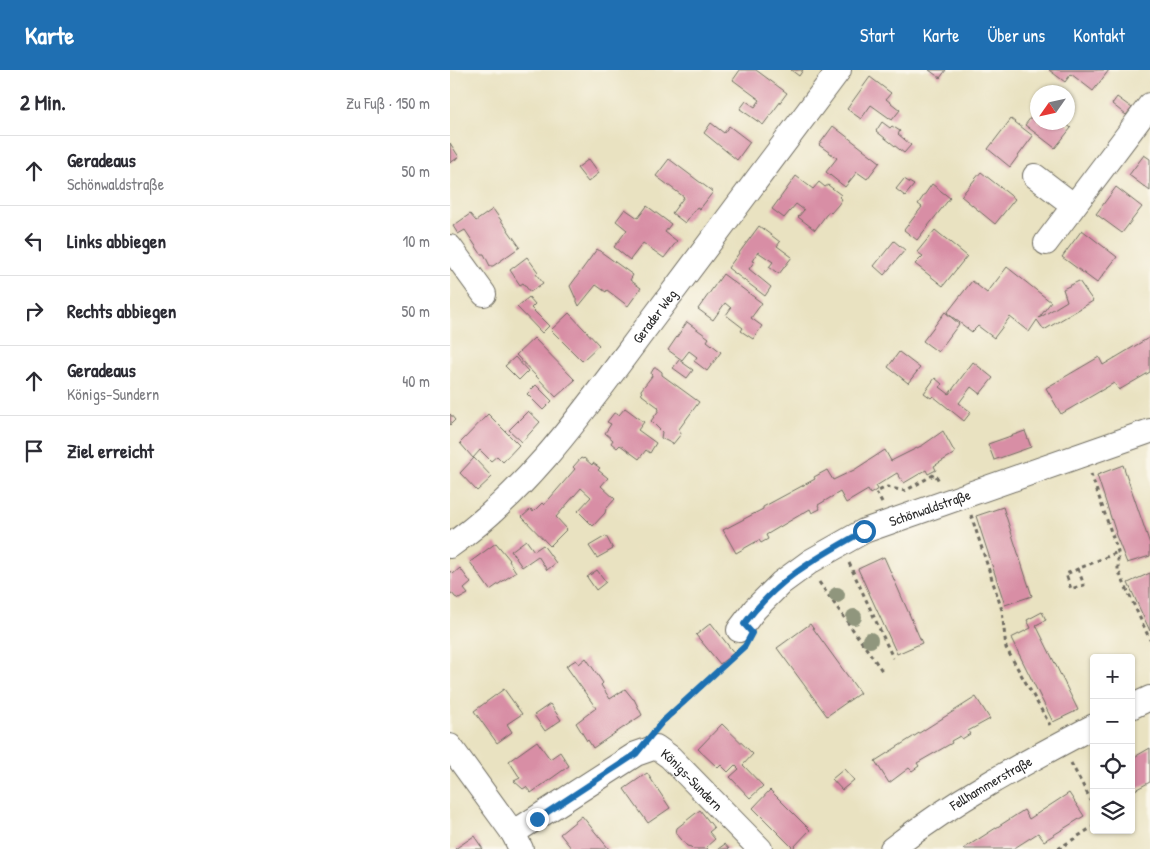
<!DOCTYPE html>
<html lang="de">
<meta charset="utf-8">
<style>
:root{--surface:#fff;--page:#f7f7f7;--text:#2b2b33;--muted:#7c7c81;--line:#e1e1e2;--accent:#1f6fb2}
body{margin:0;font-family:"Patrick Hand",sans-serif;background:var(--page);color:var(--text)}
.controls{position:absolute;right:15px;bottom:15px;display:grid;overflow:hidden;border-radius:5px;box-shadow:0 1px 4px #0004}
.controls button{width:45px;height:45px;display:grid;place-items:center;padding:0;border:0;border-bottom:1px solid var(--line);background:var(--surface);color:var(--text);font:25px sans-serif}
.compass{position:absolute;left:580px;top:15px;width:45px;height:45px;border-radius:50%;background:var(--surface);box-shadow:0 1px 4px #0004;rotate:236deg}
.stop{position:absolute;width:15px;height:15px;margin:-11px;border:4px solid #1f6fb2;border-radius:50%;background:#fff}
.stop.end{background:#1f6fb2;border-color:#fff;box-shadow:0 1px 5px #0008}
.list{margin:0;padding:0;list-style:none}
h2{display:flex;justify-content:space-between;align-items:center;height:65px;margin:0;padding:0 20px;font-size:21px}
h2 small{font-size:16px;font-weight:400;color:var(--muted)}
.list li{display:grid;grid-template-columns:32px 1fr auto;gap:15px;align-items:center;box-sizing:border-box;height:70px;padding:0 20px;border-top:1px solid var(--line)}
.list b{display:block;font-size:19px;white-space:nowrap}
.list p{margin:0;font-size:16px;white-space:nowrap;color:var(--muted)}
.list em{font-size:16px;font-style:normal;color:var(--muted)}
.icon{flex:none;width:28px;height:28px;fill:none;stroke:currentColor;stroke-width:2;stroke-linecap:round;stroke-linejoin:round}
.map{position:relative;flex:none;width:700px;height:779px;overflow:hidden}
header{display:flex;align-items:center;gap:30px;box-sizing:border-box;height:70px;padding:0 25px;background:var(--accent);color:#fff}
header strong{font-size:24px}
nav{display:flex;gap:28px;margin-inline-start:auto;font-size:18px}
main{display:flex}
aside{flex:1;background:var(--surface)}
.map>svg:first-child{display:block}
</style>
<header>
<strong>Karte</strong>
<nav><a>Start</a><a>Karte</a><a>Über uns</a><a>Kontakt</a></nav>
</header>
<main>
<aside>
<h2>2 Min.<small>Zu Fuß · 150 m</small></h2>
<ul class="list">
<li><svg class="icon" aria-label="ahead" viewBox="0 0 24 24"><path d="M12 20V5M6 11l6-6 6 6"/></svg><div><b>Geradeaus</b><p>Schönwaldstraße</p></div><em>50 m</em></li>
<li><svg class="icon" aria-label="left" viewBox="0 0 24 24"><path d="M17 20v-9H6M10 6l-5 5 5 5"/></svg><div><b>Links abbiegen</b></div><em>10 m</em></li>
<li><svg class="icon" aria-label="right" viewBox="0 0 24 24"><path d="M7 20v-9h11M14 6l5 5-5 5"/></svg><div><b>Rechts abbiegen</b></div><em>50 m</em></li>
<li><svg class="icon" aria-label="ahead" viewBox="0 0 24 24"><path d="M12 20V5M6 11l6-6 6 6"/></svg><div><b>Geradeaus</b><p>Königs-Sundern</p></div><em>40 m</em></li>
<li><svg class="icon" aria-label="arrive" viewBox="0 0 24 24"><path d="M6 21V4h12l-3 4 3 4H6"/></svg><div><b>Ziel erreicht</b></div></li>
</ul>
</aside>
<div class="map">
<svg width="700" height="779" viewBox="0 0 700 779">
<rect width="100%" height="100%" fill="#fbf7ec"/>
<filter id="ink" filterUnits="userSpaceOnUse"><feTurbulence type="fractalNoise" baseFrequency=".02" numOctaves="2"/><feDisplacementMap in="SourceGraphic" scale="10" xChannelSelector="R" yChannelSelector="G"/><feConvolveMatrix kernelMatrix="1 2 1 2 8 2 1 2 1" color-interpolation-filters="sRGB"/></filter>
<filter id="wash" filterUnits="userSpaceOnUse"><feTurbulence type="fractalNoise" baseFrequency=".0096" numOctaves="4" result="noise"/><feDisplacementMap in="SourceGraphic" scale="20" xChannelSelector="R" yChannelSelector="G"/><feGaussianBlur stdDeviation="1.12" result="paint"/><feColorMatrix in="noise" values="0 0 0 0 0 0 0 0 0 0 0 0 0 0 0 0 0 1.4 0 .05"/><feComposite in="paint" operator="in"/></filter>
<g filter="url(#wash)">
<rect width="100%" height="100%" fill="#e9e2c1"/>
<g id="blocks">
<!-- building -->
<g fill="#d88ea5">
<path d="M 290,0 L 306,0 L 337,23 L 313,55 L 290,39 L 296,31 L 305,37 L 310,30 L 283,10 Z"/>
<path d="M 341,0 L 353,0 L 349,6 Z"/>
<path d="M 479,0 L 496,0 L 490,8 Z"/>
<path d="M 599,0 L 659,0 L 643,21 L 621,4 L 615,12 Z"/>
<path d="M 420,7 L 441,23 L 436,29 L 450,40 L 442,50 L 421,35 L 411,49 L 397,39 Z"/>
<path d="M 667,27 L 682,38 L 676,45 L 662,34 Z"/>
<path d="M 588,38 L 588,52 L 614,52 L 621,58 L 605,78 L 575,55 Z"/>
<path d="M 561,49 L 583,66 L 560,97 L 538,79 Z"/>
<path d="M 432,52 L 440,58 L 442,56 L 450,61 L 448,64 L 461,75 L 454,83 L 426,61 Z"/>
<path d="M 261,53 L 274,63 L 279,56 L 300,72 L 287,90 L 254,63 Z"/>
<path d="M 383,56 L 430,92 L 417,109 L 407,102 L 395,117 L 376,102 L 387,88 L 369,75 Z"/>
<path d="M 0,73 L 9,87 L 0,93 Z"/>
<path d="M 694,85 L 700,89 L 700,121 L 679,105 Z"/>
<path d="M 139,89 L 149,103 L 138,112 L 127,98 Z"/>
<path d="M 219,89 L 263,122 L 250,139 L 247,137 L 235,153 L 222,143 L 234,127 L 206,106 Z"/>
<path d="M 531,102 L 565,129 L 545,154 L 511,126 Z"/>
<path d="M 346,106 L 363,119 L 369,112 L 375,117 L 378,115 L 391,125 L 389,127 L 392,129 L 388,135 L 381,143 L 379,141 L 365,160 L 348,147 L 354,140 L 346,134 L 334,148 L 322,139 Z"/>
<path d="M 454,109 L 464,115 L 455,126 L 446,119 Z"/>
<path d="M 482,114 L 500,128 L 467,170 L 454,160 L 472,137 L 468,134 Z"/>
<path d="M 666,117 L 692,137 L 672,163 L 646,144 Z"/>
<path d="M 197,136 L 221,154 L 215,162 L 227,171 L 214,188 L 193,173 L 180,190 L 164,177 L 177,160 L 166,151 L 175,139 L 188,148 Z"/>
<path d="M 43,139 L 70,177 L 43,196 L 40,196 L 34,184 L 31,184 L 15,160 L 8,164 L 3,156 L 20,144 L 26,151 Z"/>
<path d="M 309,156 L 330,172 L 327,176 L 342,187 L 329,204 L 319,197 L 323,192 L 308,182 L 302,191 L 304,192 L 299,199 L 321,217 L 315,226 L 278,198 Z"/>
<path d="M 485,160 L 517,186 L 493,216 L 465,194 L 473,186 L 467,182 Z"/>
<path d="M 632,160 L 667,187 L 647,213 L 612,187 Z"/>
<path d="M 444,171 L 455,180 L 434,205 L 424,196 Z"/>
<path d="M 147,179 L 183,205 L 180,210 L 191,218 L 178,236 L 157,220 L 156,222 L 146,215 L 129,236 L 120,216 Z"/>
<path d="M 77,187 L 88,202 L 86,204 L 93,213 L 80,222 L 73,213 L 70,215 L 60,200 Z"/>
<path d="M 557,197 L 601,232 L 589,248 L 617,231 L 613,219 L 629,211 L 643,231 L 594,260 L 587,250 L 579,262 L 560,247 L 544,268 L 528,256 L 522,262 L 497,243 L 522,211 L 537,223 Z"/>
<path d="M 273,204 L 312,233 L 301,248 L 312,256 L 303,269 L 291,261 L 293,258 L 276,245 L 281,238 L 275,233 L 263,250 L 248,239 Z"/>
<path d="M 79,227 L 85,234 L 81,238 L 99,256 L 92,263 L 67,237 Z"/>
<path d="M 495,242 L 509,254 L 488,282 L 473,271 Z"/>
<path d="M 119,243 L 149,275 L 132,291 L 101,260 Z"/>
<path d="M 237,252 L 259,268 L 257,271 L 271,282 L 257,301 L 244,291 L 247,287 L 239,281 L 232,290 L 218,280 Z"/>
<path d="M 700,267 L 700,302 L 669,320 L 664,313 L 611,344 L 596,318 L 649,287 L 653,295 Z"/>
<path d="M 84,268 L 125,310 L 106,327 L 66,285 Z"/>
<path d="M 449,282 L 470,298 L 458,313 L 438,297 Z"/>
<path d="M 65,287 L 78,301 L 69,310 L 55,296 Z"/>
<path d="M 229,290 L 243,300 L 237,308 L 223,298 Z"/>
<path d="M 523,292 L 543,308 L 530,324 L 521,317 L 509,333 L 521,342 L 514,351 L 483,326 L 481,328 L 474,323 L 485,308 L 492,314 L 490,317 L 499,324 Z"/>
<path d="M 204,298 L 207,298 L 212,302 L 212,305 L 249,332 L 229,359 L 231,364 L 223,374 L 211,368 L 212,362 L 201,351 L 209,340 L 208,337 L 192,325 L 191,320 L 202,306 L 201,303 Z"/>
<path d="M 86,315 L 102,331 L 93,340 L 77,324 Z"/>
<path d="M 175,338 L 194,352 L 188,360 L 206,373 L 200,383 L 196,380 L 189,389 L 170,375 L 167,378 L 161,373 L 163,370 L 155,363 L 161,354 L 157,352 L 164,343 L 169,345 Z"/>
<path d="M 78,341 L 90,352 L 72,372 L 59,360 Z"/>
<path d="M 0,344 L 5,350 L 0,355 Z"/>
<path d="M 38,344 L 69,375 L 53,392 L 47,386 L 41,391 L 30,380 L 23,388 L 10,373 Z"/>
<path d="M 493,361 L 505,383 L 484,396 L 486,400 L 478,404 L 476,400 L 454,413 L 447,403 L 426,416 L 428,419 L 420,424 L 418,420 L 396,433 L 390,422 L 368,435 L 370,439 L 362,443 L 360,439 L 316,465 L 318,469 L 311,473 L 309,470 L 286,483 L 273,460 L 313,439 L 313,437 L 365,409 L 364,407 L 377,400 L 383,410 L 404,400 L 435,380 L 441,391 L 473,375 Z"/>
<path d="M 575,361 L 581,377 L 544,390 L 538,374 Z"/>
<path d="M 24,388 L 42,407 L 27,421 L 10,403 Z"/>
<path d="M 131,388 L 133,389 L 134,388 L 142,395 L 143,393 L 150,398 L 148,400 L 158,408 L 151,416 L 165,429 L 156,439 L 155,443 L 143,456 L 128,441 L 141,427 L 131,418 L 106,447 L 117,459 L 100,476 L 72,447 L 81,439 L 83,442 L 92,433 L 94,435 L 125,399 L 123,397 Z"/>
<path d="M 673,395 L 700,474 L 700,486 L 677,493 L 665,463 L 666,463 L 647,405 Z"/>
<path d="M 553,437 L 582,526 L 555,535 L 526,446 Z"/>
<path d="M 156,466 L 163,479 L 147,488 L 139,476 Z"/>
<path d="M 76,470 L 84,481 L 93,475 L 106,493 L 97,500 L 88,486 L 72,497 L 61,481 Z"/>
<path d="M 46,473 L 60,490 L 59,491 L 66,502 L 40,520 L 20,492 Z"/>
<path d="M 434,487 L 472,573 L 447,584 L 408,499 Z"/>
<path d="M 10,498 L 21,513 L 14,519 L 18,524 L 9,529 L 5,527 L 2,523 L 0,524 L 0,501 L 3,504 Z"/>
<path d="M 147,500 L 156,512 L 146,520 L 137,507 Z"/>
<path d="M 700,503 L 700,561 L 678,513 Z"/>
<path d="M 592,542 L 596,550 L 586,555 L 628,640 L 603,652 L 561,568 L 581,558 L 577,550 Z"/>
<path d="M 261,553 L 284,583 L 270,594 L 246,565 Z"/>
<path d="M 360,554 L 410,623 L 377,646 L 327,578 Z"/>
<path d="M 136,588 L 153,613 L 151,615 L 160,629 L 175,619 L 183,629 L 184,629 L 192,645 L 143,678 L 138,670 L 137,671 L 126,653 L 146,638 L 116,596 L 126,590 L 129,594 Z"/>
<path d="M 54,619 L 72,644 L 57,654 L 62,662 L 47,673 L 24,641 Z"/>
<path d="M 526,627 L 540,649 L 518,661 L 520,664 L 512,669 L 510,666 L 501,671 L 502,673 L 467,693 L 469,696 L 462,701 L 459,698 L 439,713 L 425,691 Z"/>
<path d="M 100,634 L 111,650 L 95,661 L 84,645 Z"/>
<path d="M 272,654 L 303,684 L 293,695 L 313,716 L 300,728 L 280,707 L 289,699 L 285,695 L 278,702 L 271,695 L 268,698 L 248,679 Z"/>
<path d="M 87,671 L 100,689 L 110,682 L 119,696 L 81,723 L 76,717 L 73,719 L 64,711 L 70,708 L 59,691 Z"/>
<path d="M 700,678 L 700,712 L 681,722 L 681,689 Z"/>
<path d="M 394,699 L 404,710 L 392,720 L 382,709 Z"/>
<path d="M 197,703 L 220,738 L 198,753 L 174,719 Z"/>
<path d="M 320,720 L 360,760 L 343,778 L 303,738 Z"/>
<path d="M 619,723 L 634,746 L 594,771 L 588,763 L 563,779 L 513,779 L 574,740 L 579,749 Z"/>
<path d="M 250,740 L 264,758 L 259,762 L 265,769 L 256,777 L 258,779 L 243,779 L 241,777 L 237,776 L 226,763 L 227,758 Z"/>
<path d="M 132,746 L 159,779 L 122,779 L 110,764 Z"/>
<path d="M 24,766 L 33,779 L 5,779 Z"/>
<path d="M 275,774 L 279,779 L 268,779 Z"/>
</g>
</g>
</g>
<g filter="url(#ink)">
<use href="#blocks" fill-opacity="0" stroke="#6e6b60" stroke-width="1"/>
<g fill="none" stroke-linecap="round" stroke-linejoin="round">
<!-- minor casing -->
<g stroke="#6e6b60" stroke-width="26">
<g id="minor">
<path d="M 585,106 L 623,135"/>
<path d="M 596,173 L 700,35"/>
<path d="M 0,177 L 34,224"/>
<path id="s1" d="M 0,476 C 83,417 140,332 201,251 C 264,168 326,84 389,0"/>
<path id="s2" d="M 289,560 L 305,539 L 331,513 L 361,491 L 414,461 L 700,361"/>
<path d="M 681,637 L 700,628"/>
<path d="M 0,676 L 63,763 L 71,779"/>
<path id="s3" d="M 63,763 L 186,684 L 206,677 L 220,687 L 310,779"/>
<path id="s4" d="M 442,779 C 504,730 574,693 644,656"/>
</g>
</g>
<!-- path -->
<g stroke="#6e6b60" stroke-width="3" stroke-dasharray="4 4" stroke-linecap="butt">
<path d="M 641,404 L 668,482 L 668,500 L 700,570"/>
<path d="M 432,433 L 426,422 L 437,417 L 455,421 L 485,404 L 489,411"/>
<path d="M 521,445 L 552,540 L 556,578 L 600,655"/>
<path d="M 399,493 L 443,588"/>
<path d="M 628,499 L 634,515 L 621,519 L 616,504 L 668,482"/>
<path d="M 369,512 L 433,602"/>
<path d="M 209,656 L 288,582"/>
<path d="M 621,693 L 644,736"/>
<path d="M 608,779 L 644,756"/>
</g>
<!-- minor -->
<use href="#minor" stroke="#fff" stroke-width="24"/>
</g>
<!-- trees -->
<g fill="#90967d">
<circle cx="387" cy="525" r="8"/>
<circle cx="404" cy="547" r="8"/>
<circle cx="420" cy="570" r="8"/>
</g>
</g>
<g fill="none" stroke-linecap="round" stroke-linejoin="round" filter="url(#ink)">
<!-- route -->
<path stroke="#1f6fb2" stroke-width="6" d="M 87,749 L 186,684 L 212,652 L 295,576 L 302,563 L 294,554 C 329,508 364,489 414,461"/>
</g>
<g text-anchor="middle" stroke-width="4" stroke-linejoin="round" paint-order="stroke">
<!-- street labels -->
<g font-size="14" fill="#2b2b2b" stroke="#fbf7ec">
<text dy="5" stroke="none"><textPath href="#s1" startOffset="309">Gerader Weg</textPath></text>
<text dy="5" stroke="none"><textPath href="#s2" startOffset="231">Schönwaldstraße</textPath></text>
<text dy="5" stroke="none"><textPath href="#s3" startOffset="216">Königs-Sundern</textPath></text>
<text dy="5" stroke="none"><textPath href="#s4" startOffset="119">Fellhammerstraße</textPath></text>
</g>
</g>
</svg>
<div class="controls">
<button>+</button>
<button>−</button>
<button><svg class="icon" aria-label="locate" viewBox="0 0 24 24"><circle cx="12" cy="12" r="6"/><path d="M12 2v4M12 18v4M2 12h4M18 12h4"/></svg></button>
<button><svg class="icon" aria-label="layers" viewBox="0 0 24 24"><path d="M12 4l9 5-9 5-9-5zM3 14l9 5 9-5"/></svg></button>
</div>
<svg class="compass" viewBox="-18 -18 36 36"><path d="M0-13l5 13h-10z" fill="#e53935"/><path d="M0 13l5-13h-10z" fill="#7c7c81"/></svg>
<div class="stop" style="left:414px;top:461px"></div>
<div class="stop end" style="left:87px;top:749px"></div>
</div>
</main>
